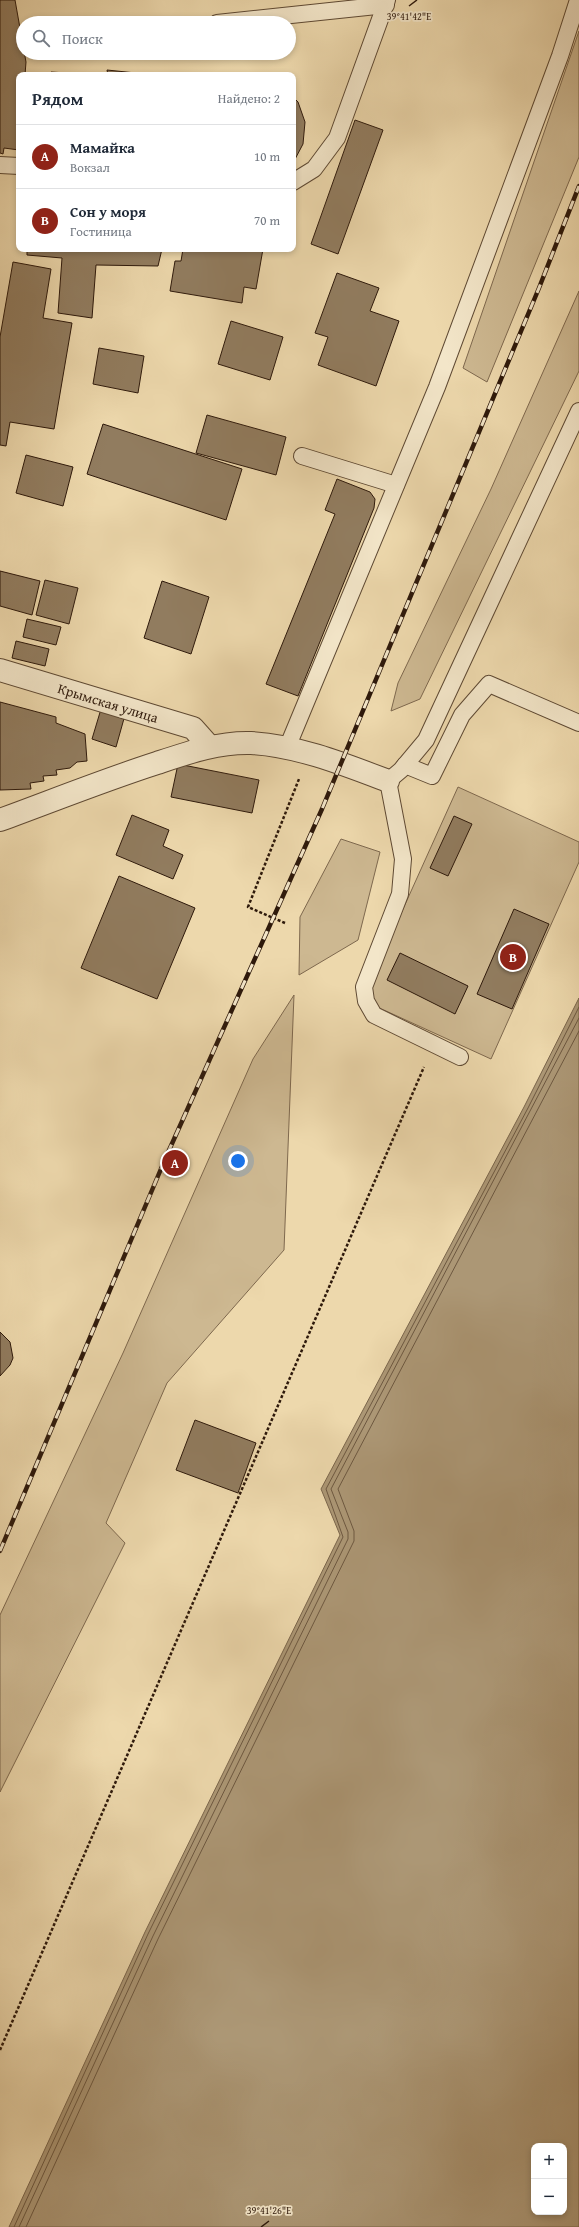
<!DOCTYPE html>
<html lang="ru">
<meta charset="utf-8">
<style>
:root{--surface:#fff;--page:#f6f6f7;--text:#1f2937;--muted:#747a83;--line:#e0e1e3;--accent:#8f2418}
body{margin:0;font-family:"Gentium Book Plus",serif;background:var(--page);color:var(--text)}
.controls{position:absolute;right:12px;bottom:12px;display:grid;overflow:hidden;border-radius:8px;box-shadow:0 2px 6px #0003}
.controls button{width:36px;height:36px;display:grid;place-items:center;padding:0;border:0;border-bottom:1px solid var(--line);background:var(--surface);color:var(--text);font:20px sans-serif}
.you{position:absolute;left:238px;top:1161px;width:14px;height:14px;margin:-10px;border:3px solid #fff;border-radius:50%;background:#1a73e8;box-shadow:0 0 0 6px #1a73e833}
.badge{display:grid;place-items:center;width:26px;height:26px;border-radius:50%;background:var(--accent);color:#fff;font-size:13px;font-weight:700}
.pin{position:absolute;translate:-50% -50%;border:2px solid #fff;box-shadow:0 1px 4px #0006}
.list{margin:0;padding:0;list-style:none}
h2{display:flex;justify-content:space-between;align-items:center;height:52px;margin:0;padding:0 16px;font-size:17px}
h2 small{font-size:13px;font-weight:400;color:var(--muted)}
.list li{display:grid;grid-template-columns:26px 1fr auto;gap:12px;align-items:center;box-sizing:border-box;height:64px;padding:0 16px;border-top:1px solid var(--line)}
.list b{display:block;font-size:15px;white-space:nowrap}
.list p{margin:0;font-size:13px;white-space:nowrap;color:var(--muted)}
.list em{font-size:13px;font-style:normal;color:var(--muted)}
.icon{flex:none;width:22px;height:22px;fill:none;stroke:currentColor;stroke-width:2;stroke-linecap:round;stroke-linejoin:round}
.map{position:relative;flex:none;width:579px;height:2227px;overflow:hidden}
.search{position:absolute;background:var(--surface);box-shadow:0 2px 6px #0003;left:16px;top:16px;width:280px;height:44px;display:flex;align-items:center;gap:10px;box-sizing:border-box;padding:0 14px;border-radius:22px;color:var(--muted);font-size:15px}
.panel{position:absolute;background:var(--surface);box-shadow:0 2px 6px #0003;left:16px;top:72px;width:280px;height:180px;border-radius:8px}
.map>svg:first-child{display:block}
</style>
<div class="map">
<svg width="579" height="2227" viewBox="0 0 579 2227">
<rect width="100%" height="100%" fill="#edd8ac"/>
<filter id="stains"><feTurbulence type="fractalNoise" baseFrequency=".005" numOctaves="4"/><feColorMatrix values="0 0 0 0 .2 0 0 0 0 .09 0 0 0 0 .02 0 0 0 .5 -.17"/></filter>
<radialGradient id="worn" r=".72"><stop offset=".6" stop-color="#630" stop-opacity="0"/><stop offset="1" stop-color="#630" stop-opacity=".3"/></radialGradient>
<!-- green -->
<g fill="#cdb891" stroke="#7e684e">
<path d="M 579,31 L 579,157 L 487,382 L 463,368 Z"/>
<path d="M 579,291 L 579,371 L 420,699 L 391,711 L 398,683 L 491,489 Z"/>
<path d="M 458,787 L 579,842 L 579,862 L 491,1059 L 362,1000 Z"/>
<path d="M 341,839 L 380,852 L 358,940 L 299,975 L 300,917 Z"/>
<path d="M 294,995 L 284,1250 L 167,1383 L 106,1523 L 125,1543 L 0,1792 L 0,1615 L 123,1353 L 253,1059 Z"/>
</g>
<!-- water -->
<path fill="#ac9775" stroke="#7a654b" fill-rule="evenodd" d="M 579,998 L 579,2227 L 9,2227 L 145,1932 L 340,1535 L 321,1489 L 524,1107 ZM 534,2146 L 564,2146 L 564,2212 L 534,2212 Z"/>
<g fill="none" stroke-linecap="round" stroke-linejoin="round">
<!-- shore -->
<g stroke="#6d5840" stroke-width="1">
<path d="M 14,2227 L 148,1934 L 343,1537 L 326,1489 L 528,1108 L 579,1007"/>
<path d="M 19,2227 L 153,1936 L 348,1539 L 348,1532 L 331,1489 L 579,1018"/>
<path d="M 26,2227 L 158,1939 L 354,1541 L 354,1531 L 338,1489 L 579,1031"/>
</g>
</g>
<!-- building -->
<g fill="#917c5f" stroke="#2e190b">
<path d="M 0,0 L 15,0 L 26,62 L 25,75 L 19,75 L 19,150 L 4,148 L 3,154 L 0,153 Z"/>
<path d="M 107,70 L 155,75 L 108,75 Z"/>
<path d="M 51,72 L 97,75 L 51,75 Z"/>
<path d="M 293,97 L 298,102 L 305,122 L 303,144 L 293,163 Z"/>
<path d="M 355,120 L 383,130 L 338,254 L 311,244 Z"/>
<path d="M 27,249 L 162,249 L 158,266 L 96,265 L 92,318 L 58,313 L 62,258 L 27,255 Z"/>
<path d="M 183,249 L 263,249 L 256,289 L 244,287 L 242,303 L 170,291 L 175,261 L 181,261 Z"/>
<path d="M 13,262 L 51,269 L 43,318 L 72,323 L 54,429 L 10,422 L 6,446 L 0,445 L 0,337 Z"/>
<path d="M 337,273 L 379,288 L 370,311 L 399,321 L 376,386 L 318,365 L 328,337 L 315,333 Z"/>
<path d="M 231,321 L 283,337 L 270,380 L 218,364 Z"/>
<path d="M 99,348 L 144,356 L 138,393 L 93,384 Z"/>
<path d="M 207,415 L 286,437 L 276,475 L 196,453 Z"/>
<path d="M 103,424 L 242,469 L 226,520 L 87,474 Z"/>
<path d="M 26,455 L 73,467 L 63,506 L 16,493 Z"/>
<path d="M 337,479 L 370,492 L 375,499 L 374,508 L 298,696 L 266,684 L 335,514 L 325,510 Z"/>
<path d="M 0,571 L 40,581 L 32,615 L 0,606 Z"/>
<path d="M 45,580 L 78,588 L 69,624 L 36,615 Z"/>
<path d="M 162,581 L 209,597 L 191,654 L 144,638 Z"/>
<path d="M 27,619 L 61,627 L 56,645 L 23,637 Z"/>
<path d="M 16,641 L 49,649 L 45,666 L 12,658 Z"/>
<path d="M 0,702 L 56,717 L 56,723 L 85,734 L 87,761 L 77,762 L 70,768 L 56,770 L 57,775 L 43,776 L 44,781 L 30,783 L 31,789 L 0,790 Z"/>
<path d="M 101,709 L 125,715 L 116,747 L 92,739 Z"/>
<path d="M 178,764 L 259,780 L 252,813 L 171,797 Z"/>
<path d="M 132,815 L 169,830 L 163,846 L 183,855 L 173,879 L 116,855 Z"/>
<path d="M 454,816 L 472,824 L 448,876 L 430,868 Z"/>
<path d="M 119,876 L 195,908 L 157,999 L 81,968 Z"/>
<path d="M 514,909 L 549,924 L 512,1009 L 477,994 Z"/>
<path d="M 400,953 L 468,986 L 455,1014 L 387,980 Z"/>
<path d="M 0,1332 L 10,1342 L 13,1358 L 10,1365 L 0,1376 Z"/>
<path d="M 195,1420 L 256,1443 L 238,1493 L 176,1470 Z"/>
</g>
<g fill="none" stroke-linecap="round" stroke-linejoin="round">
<!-- service casing -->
<g stroke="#5e4933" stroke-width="18">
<g id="service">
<path d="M 217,23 L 386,5"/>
<path d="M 0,165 L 19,166"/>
<path d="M 293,182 L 314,169 L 337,138 L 387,0"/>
<path d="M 302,456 L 396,485"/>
<path d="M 287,748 L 437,387 L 560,56 L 578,0"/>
<path d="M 405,765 L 432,776 L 462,715 L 489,684 L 579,723"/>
<path d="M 460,1057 L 374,1015 L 366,1001 L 364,987 L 400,894 L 403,859 L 388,781 L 401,770 L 426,740 L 579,411"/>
</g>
</g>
<!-- minor casing -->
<g stroke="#5e4933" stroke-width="24">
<g id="minor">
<path d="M 0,670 L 193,728 L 209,746"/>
<path d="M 0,820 C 52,801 104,780 157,763 C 187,753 218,742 251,743 C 296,745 346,765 388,781"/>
</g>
</g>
<!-- path -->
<g stroke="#2e190b" stroke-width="2.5" stroke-dasharray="3 2" stroke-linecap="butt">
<path d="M 285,923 L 248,907 L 299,779"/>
<path d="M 0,2050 L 424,1067"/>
</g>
<!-- service -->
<use href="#service" stroke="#f3e6c9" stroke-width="16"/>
<!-- minor -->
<use href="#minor" stroke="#f3e6c9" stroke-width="22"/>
<!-- rail casing -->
<g stroke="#2e190b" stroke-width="4.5">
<path id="rail" d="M 0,1551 L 166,1157 L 322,809 L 539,288 L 579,186"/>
</g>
<!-- rail -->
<use href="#rail" stroke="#f3e6c9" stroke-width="3" stroke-dasharray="9" stroke-linecap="butt"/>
</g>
<!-- ticks -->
<path fill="none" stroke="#2e190b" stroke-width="1.5" d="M 409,6 L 417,0M 261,2227 L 269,2221"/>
<g text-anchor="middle" stroke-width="3.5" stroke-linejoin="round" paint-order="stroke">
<!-- street labels -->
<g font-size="14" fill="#2e190b" stroke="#f3e6c9">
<text transform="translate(108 703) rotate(17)" y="5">Крымская улица</text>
</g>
</g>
<g font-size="10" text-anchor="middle" fill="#2e190b" stroke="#f3e6c9" stroke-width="3.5" stroke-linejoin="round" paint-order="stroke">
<text x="409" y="20">39°41'42"E</text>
<text x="269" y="2214">39°41'26"E</text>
</g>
<rect width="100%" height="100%" filter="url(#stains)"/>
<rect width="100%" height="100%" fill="url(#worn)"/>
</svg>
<div class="controls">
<button>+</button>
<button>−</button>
</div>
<div class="you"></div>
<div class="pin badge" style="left:175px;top:1163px">A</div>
<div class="pin badge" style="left:513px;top:957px">B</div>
<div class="search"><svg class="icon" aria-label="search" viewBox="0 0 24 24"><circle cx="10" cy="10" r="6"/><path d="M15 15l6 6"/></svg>Поиск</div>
<section class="panel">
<h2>Рядом<small>Найдено: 2</small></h2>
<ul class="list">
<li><span class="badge">A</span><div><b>Мамайка</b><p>Вокзал</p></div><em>10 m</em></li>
<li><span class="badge">B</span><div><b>Сон у моря</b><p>Гостиница</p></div><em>70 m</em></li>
</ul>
</section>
</div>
